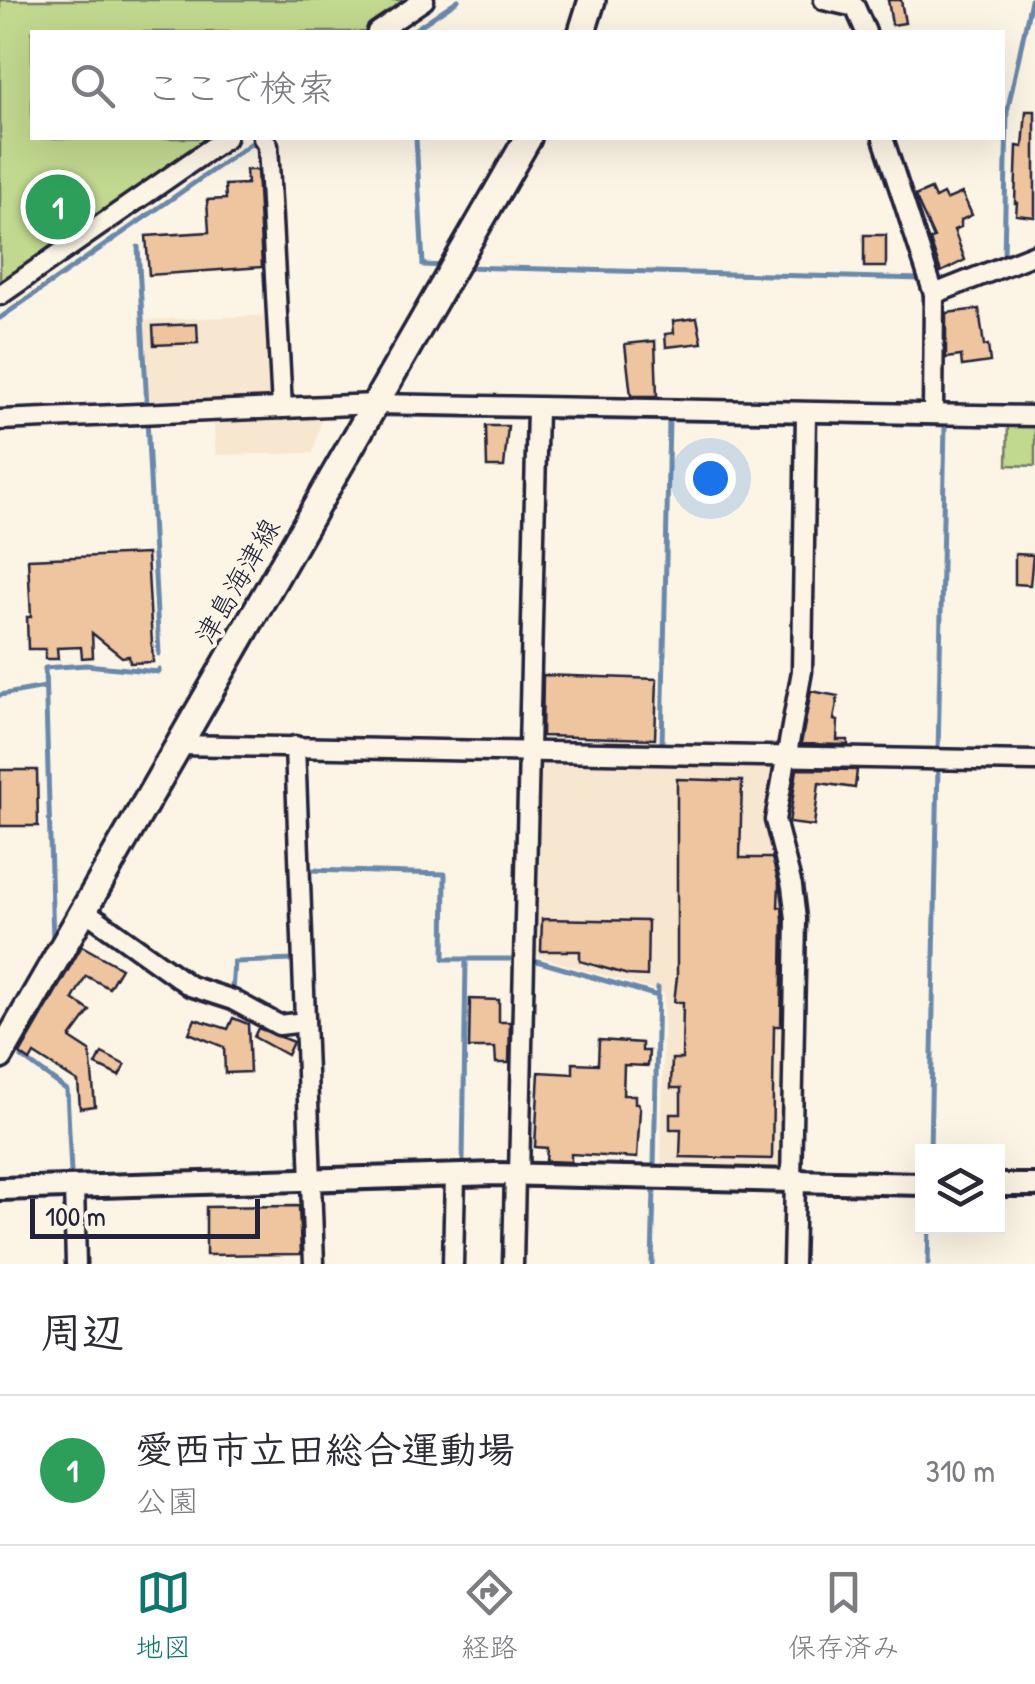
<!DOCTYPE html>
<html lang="ja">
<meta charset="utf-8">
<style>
:root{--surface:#fff;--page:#f2f2f3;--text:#2b2b33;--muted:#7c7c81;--line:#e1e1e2;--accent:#0f766e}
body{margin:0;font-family:"Patrick Hand","Klee One",sans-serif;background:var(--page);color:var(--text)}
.controls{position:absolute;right:30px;bottom:30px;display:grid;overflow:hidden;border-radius:0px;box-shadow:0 10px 40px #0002}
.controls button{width:90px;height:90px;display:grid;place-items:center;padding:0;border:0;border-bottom:2px solid var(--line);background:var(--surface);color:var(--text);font:50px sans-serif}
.scale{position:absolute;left:30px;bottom:25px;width:230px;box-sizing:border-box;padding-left:10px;border:5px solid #22223b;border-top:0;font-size:28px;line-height:35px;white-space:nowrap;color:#22223b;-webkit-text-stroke:8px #fcf5e5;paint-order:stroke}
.you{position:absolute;left:710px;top:478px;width:35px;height:35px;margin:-25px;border:8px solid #fff;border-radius:50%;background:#1a73e8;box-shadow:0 0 0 15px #1a73e833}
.badge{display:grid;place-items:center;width:65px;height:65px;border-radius:50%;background:var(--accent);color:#fff;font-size:32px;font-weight:700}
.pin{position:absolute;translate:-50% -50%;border:5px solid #fff;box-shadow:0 2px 10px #0006}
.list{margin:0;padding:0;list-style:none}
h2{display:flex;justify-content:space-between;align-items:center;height:130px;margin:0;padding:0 40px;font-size:42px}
h2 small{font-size:32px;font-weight:400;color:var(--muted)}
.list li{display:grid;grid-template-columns:65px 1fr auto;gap:30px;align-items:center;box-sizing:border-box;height:150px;padding:0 40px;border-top:2px solid var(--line)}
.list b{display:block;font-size:38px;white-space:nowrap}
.list p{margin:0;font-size:32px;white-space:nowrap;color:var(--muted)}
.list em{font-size:32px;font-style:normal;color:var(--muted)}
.icon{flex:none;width:55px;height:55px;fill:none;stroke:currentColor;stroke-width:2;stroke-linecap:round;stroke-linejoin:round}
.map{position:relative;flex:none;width:1035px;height:1264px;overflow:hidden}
.search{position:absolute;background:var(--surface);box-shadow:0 10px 40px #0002;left:30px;right:30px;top:30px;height:110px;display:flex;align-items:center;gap:25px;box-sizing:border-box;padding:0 35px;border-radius:0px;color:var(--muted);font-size:38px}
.sheet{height:280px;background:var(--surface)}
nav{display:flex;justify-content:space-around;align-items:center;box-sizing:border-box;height:140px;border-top:2px solid var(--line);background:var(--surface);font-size:28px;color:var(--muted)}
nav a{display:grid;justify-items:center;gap:5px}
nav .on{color:var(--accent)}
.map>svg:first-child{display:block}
</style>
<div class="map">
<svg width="1035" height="1264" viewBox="0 0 1035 1264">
<rect width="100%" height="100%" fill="#fcf5e5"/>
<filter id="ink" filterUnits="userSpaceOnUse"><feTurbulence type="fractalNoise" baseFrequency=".01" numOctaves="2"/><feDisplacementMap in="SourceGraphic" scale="20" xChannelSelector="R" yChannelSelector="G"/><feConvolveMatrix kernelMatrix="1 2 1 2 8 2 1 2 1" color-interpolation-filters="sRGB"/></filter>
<g filter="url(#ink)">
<!-- built -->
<g fill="#f8e7d0">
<path d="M 273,315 L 278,401 L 150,407 L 145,320 Z"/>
<path d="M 323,414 L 313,453 L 216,455 L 213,419 Z"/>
<path d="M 540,760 L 779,763 L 789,886 L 787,1171 L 661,1167 L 664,993 L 537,956 Z"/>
</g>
<!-- green -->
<g fill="#c1d88f" stroke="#727d65" stroke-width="2.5">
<path d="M 0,0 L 414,0 L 367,32 L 32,32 L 32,138 L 215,138 L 0,287 Z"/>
<path d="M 1008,422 L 1035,423 L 1035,466 L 1007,465 Z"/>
</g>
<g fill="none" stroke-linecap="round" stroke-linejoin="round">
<!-- stream -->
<g stroke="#6b88ac" stroke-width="5">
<path d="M 411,32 L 458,0"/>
<path d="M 416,138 L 423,265 L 445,266"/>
<path d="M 138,247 L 147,406"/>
<path d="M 999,260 L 1004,258 L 1007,112 L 1031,0"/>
<path d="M 464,267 L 922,279 L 924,283"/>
<path d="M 0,318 L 259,138"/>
<path d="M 385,415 L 521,417"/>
<path d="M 554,418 L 801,422"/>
<path d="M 147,419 L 159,654"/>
<path d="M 812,422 L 945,425 L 938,754"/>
<path d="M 0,695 L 45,687"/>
<path d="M 662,745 L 669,420"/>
<path d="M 516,757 L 520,757 L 519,793"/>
<path d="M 309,870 L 445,874 L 444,959 L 466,959 L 463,1162"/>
<path d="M 105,912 L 162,955"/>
<path d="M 53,942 L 45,668 L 86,665 L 159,672 L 159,669"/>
<path d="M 466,959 L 517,959"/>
<path d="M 537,961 L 658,996"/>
<path d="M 232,993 L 234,962 L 296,960 L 296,956"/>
<path d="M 22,1057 L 67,1090 L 71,1173"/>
<path d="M 930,1152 L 938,766"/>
<path d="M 654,1166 L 658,988"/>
<path d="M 525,1186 L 752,1190"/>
<path d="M 326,1191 L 450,1187"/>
<path d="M 82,1197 L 302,1191"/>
<path d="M 652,1264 L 654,1188"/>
<path d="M 928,1264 L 929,1226"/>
</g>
</g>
<!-- building -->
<g fill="#eec59e" stroke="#22223b" stroke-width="2.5">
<path d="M 888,0 L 901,0 L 905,23 L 892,25 Z"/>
<path d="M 1026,111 L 1035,111 L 1035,217 L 1016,215 L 1017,203 L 1015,203 L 1017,146 L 1023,147 Z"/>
<path d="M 246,170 L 257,170 L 262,267 L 149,275 L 146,236 L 209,232 L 207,200 L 226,199 L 225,185 L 247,184 Z"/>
<path d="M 931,189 L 935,198 L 943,194 L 946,200 L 962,193 L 972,215 L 961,220 L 961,227 L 954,230 L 965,260 L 941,272 L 930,240 L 934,238 L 915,196 Z"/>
<rect x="864" y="235" width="22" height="32"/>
<path d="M 979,309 L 984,346 L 988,345 L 990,362 L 962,366 L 961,356 L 946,358 L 946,313 Z"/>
<path d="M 697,318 L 702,343 L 666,347 L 665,334 L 674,333 L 673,321 Z"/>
<path d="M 197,324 L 198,343 L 154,345 L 153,326 Z"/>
<path d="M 655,341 L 657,396 L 631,396 L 625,344 Z"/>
<path d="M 486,426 L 508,426 L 504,467 L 487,467 Z"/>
<path d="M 147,554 L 153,662 L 130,663 L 129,656 L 122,657 L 92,633 L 93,657 L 82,658 L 81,647 L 57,648 L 58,659 L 45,659 L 45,649 L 28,649 L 27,617 L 31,617 L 28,559 Z"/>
<path d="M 1015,554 L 1033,555 L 1030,585 L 1015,584 Z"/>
<path d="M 543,675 L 657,679 L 655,739 L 542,736 Z"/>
<path d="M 811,691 L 838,696 L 834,720 L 838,721 L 837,740 L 848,740 L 848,745 L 801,744 Z"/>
<path d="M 797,769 L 857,770 L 855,788 L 819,783 L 814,826 L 789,823 Z"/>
<path d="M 0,770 L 37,770 L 38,826 L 0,826 Z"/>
<path d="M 677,779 L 742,781 L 740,858 L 772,858 L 779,884 L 778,907 L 782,907 L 783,920 L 781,1026 L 774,1026 L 772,1159 L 680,1157 L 681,1129 L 670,1129 L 670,1114 L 681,1114 L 681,1088 L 671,1088 L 672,1059 L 682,1059 L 683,1002 L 674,1002 L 677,977 Z"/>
<path d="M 542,919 L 648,921 L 647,976 L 628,975 L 580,961 L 580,951 L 541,951 Z"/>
<path d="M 82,946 L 121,968 L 109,988 L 86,976 L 73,999 L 90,1011 L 70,1038 L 90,1051 L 95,1106 L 80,1108 L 78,1082 L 34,1054 L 30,1061 L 20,1054 Z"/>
<path d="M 470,999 L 499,1000 L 499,1022 L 510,1022 L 509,1063 L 496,1063 L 495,1048 L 469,1048 Z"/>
<path d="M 233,1018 L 248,1024 L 250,1072 L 225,1073 L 224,1047 L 189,1033 L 195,1019 L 228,1029 Z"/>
<path d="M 258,1028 L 293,1042 L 287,1055 L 254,1037 Z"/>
<path d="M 599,1040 L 642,1043 L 642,1051 L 649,1051 L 648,1066 L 624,1065 L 623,1095 L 635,1095 L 635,1103 L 638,1103 L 640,1109 L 637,1158 L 571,1154 L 571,1162 L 546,1161 L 547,1148 L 535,1147 L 539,1072 L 573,1074 L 573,1063 L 598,1064 Z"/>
<path d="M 102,1053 L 125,1065 L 119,1076 L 96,1065 Z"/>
<path d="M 299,1206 L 301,1254 L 206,1255 L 206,1207 Z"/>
</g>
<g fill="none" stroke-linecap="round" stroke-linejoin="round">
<!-- minor casing -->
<g stroke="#22223b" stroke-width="25">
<g id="minor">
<path d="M 824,0 L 855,7 L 866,32"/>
<path d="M 377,32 L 424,0"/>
<path d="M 263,138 L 268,145 L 282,408"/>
<path d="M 883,138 L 934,294 L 933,414"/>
<path d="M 934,294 L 1035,254"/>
<path d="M 0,295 L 226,138"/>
<path d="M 0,420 L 375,404 L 1035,416"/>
<path d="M 178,745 L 1035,761"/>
<path d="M 295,746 L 314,1264"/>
<path d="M 84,910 L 190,986 L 233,1000 L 279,1025 L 305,1022"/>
<path d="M 519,1174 L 537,409"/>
<path d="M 791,1182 L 796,919 L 792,886 L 775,820 L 802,671 L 806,413"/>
<path d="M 74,1187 L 76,1264"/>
<path d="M 453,1264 L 455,1175"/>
<path d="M 513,1264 L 515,1174"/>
<path d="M 793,1264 L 795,1182"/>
</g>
</g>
<!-- tertiary casing -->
<g stroke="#22223b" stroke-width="28">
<g id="tertiary">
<path d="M 998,1185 L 1035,1185"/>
<path d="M 0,1189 L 495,1174 L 922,1184"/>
</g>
</g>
<!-- secondary casing -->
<g stroke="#22223b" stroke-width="32">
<g id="secondary">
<path d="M 582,32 L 592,0"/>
<path d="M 0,1056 L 528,138"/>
</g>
</g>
<!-- minor -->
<use href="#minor" stroke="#fcf5e5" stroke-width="18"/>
<!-- tertiary -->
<use href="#tertiary" stroke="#fcf5e5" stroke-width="20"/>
<!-- secondary -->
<use href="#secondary" stroke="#fcf5e5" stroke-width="25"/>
</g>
</g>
<g text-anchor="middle" stroke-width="8" stroke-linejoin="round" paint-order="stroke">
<!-- street labels -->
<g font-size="28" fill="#22223b" stroke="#fcf5e5">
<text transform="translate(237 581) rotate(-60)" y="10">津島海津線</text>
</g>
</g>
</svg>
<div class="controls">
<button><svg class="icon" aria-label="layers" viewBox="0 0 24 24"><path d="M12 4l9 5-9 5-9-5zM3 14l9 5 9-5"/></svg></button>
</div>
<div class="scale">100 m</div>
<div class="you"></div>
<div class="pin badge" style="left:58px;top:207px;background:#2e9e5b">1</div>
<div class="search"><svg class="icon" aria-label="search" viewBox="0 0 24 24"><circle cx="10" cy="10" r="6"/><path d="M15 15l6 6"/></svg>ここで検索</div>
</div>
<section class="sheet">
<h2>周辺<small></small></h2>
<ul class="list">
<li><span class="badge" style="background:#2e9e5b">1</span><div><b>愛西市立田総合運動場</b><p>公園</p></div><em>310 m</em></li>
</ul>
</section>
<nav>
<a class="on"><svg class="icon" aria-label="map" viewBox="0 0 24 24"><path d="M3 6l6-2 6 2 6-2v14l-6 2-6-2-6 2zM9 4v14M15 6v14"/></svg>地図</a>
<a><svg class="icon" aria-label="directions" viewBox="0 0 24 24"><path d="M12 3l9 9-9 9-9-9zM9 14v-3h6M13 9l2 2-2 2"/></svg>経路</a>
<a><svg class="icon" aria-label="saved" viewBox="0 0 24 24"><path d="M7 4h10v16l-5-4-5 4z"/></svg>保存済み</a>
</nav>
